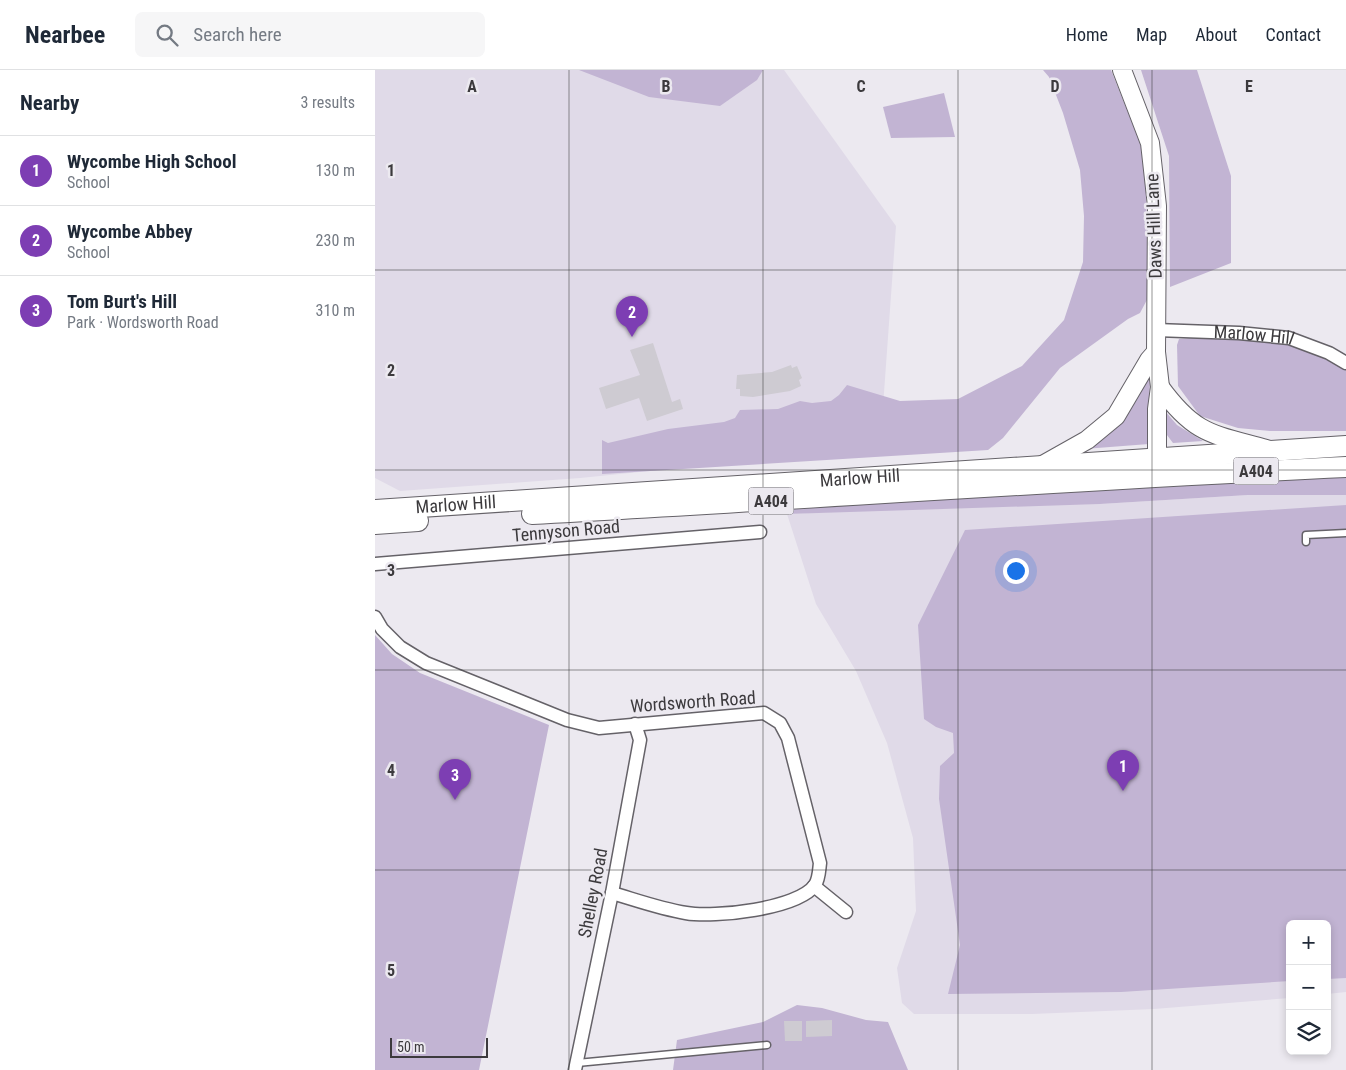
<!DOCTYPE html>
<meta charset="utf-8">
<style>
:root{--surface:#fff;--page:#f6f6f7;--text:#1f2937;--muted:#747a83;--line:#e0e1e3;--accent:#7d3eb3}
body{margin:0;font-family:"Roboto Condensed",sans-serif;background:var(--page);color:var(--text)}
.controls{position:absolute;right:15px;bottom:15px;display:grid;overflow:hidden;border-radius:8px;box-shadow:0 2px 8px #0003}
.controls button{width:45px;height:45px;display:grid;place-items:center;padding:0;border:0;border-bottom:1px solid var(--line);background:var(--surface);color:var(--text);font:25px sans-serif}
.scale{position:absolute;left:15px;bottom:12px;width:98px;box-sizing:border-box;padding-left:5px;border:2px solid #3c3a3d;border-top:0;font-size:14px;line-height:18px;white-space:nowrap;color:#3c3a3d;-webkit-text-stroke:4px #ece9f0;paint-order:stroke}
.you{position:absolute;left:640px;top:500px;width:18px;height:18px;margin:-12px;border:4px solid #fff;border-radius:50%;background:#1a73e8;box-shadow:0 0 0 8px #1a73e833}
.badge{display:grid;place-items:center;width:32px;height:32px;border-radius:50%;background:var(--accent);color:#fff;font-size:16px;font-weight:700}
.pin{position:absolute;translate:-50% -41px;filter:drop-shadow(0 1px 2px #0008)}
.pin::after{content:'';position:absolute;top:26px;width:18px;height:15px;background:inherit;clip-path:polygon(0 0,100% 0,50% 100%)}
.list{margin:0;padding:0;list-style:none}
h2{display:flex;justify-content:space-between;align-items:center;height:65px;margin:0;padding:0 20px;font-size:21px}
h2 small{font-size:16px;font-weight:400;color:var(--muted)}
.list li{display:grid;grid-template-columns:32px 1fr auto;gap:15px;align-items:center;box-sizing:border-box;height:70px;padding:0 20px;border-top:1px solid var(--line)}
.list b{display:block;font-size:19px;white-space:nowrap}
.list p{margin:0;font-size:16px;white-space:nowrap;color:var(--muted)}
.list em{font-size:16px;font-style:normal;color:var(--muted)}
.icon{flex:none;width:28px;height:28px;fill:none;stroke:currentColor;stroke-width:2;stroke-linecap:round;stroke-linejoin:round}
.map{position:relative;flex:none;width:971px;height:1000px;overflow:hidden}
header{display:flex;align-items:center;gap:30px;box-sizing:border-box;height:70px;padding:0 25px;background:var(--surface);border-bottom:1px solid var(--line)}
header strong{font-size:24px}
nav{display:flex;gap:28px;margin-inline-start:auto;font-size:18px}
.search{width:350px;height:45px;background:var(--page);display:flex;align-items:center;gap:12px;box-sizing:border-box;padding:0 18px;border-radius:8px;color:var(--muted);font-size:19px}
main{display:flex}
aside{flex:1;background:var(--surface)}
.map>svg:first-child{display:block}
</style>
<header>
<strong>Nearbee</strong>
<div class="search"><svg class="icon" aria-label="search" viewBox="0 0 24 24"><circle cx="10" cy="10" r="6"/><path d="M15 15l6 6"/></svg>Search here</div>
<nav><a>Home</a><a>Map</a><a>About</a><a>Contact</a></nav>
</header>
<main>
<aside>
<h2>Nearby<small>3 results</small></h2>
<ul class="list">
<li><span class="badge">1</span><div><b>Wycombe High School</b><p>School</p></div><em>130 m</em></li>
<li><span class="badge">2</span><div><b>Wycombe Abbey</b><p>School</p></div><em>230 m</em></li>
<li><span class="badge">3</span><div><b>Tom Burt's Hill</b><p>Park · Wordsworth Road</p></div><em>310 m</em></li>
</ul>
</aside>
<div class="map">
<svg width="971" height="1000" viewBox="0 0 971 1000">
<rect width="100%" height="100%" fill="#ece9f0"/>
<!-- built -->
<g fill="#e0dae8">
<path d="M 0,0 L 409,0 L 521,156 L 505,378 L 205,408 L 25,421 L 0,408 Z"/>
<path d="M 873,425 L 971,425 L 971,922 L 952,924 L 952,854 L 915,854 L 915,928 L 779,939 L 657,944 L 539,944 L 527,933 L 522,898 L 541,841 L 538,768 L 512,673 L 481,601 L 441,534 L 412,444 L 609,435 L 725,434 Z"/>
</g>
<!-- green -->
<g fill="#c2b4d3">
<path d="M 204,0 L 388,0 L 382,10 L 345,36 L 274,27 Z"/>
<path d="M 668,0 L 736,0 L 770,85 L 774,226 L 765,243 L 753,249 L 685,298 L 628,368 L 613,380 L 227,404 L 227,370 L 233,373 L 293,359 L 349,352 L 360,348 L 365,340 L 403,339 L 425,331 L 437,333 L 456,331 L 464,325 L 472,315 L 525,331 L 583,329 L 647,296 L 689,250 L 708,192 L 709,146 L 705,100 L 688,43 L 674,7 Z"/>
<path d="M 766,0 L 822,0 L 856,106 L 856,193 L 795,217 L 794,86 Z"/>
<path d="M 569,23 L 580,67 L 516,68 L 508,37 Z"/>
<path d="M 828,267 L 910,273 L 942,281 L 969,298 L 971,300 L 971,361 L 895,361 L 863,358 L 825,346 L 803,316 L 802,275 L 804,269 Z"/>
<path d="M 775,299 L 774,374 L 709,379 Z"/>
<path d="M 790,341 L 802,355 L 828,371 L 798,373 L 789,361 Z"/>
<path d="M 971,406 L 971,425 L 873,425 L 725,434 L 412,444 L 413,439 C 599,427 785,418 971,406 Z"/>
<path d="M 971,435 L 971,908 L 952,909 L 952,854 L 915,854 L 915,911 L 746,922 L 573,924 L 585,875 L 564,729 L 565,696 L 579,683 L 578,663 L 561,657 L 549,649 L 543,555 L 590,460 Z"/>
<path d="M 0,565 L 17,584 L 45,603 L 174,655 L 104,1000 L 0,1000 Z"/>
<path d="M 422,935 L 447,938 L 491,950 L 513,952 L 533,1000 L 298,1000 L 302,970 L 388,952 Z"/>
</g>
<!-- building -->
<g fill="#cecbd2">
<path d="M 278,273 L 297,332 L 305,329 L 308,339 L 272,351 L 264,328 L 231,339 L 224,318 L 265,305 L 255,280 Z"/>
<path d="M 416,295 L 417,298 L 422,296 L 427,308 L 424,310 L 426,316 L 415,321 L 378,327 L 365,326 L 365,319 L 361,319 L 362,305 L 397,302 Z"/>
<path d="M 457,950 L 457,966 L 431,967 L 431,951 Z"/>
<path d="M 409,951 L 427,951 L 427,971 L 410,971 Z"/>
</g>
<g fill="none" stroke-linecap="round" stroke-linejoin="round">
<!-- lane casing -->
<g stroke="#656268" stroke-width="9">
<g id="lane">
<path d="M 931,472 L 931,465 L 971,463"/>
<path d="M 202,993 L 392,975"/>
</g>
</g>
<!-- street casing -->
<g stroke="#656268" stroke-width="15">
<g id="street">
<path id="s1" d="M 781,260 L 864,263 L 914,268 L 954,283 L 971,293"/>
<path d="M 0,494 L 385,462"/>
<path d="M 0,547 L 7,559 L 25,577 L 51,593 L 192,650 L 224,658 L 389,643 L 405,653 L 413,668 L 445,793 C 444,801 444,809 440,815 C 423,839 339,848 311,843 C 286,839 261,830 237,823"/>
<path d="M 439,816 L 471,842"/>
<path d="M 200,1000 L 237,823 L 265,670 L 260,654"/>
</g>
</g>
<!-- secondary casing -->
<g stroke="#656268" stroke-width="20">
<g id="secondary">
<path d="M 747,0 L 775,73 L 782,136 L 781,282 L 785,317 L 782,339 L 782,390 L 788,401"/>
<path d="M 785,317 C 820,365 837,364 891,379"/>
<path d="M 664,397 L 712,370 L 741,346 L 774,290 L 781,282"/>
</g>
</g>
<!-- primary casing -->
<g stroke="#656268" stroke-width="22">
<g id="primary">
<path id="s2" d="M 0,440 L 971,376"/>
<path d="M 157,444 C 428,429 700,410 971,397"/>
<path d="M 0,454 L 43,451"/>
</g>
</g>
<!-- lane -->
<use href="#lane" stroke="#fff" stroke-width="6"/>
<!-- street -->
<use href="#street" stroke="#fff" stroke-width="12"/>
<!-- secondary -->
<use href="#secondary" stroke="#fff" stroke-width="18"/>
<!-- primary -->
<use href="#primary" stroke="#fff" stroke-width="20"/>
</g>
<!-- grid -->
<path fill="none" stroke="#3c3a3d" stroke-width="1" stroke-opacity="0.55" d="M 194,0 L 194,1000M 388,0 L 388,1000M 583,0 L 583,1000M 777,0 L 777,1000M 0,200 L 971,200M 0,400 L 971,400M 0,600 L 971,600M 0,800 L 971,800"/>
<g text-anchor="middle" stroke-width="5" stroke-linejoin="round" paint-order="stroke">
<!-- shield labels -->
<g fill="#ece9f0" stroke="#716e73" stroke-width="1">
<rect x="858.5" y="387.5" width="45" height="27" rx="4"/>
<rect x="373.5" y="417.5" width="45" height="27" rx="4"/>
</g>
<g font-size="16" font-weight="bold" fill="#3c3a3d">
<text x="881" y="407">A404</text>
<text x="396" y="437">A404</text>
</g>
<!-- street labels -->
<g font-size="18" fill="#3c3a3d" stroke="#ece9f0">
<text transform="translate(779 156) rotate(-92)" y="6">Daws Hill Lane</text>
<text dy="6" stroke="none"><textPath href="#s1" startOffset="98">Marlow Hill</textPath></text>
<text dy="6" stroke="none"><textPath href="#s2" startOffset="486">Marlow Hill</textPath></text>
<text dy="6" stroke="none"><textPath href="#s2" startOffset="81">Marlow Hill</textPath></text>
<text transform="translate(191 461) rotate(-5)" y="6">Tennyson Road</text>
<text transform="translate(318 632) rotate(-4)" y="6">Wordsworth Road</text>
<text transform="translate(218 823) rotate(-79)" y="6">Shelley Road</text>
</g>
</g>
<g font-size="16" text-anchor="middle" font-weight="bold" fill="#3c3a3d" stroke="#ece9f0" stroke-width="5" stroke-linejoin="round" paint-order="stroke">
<text x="97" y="22">A</text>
<text x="291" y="22">B</text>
<text x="486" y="22">C</text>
<text x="680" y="22">D</text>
<text x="874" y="22">E</text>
<text x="16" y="106">1</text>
<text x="16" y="306">2</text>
<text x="16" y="506">3</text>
<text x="16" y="706">4</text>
<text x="16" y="906">5</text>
</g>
</svg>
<div class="controls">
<button>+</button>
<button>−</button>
<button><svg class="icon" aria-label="layers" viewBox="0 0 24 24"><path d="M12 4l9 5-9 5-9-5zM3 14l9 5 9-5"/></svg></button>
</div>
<div class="scale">50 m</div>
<div class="you"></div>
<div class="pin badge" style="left:748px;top:721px">1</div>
<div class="pin badge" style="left:257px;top:267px">2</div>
<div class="pin badge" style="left:80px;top:730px">3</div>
</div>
</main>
